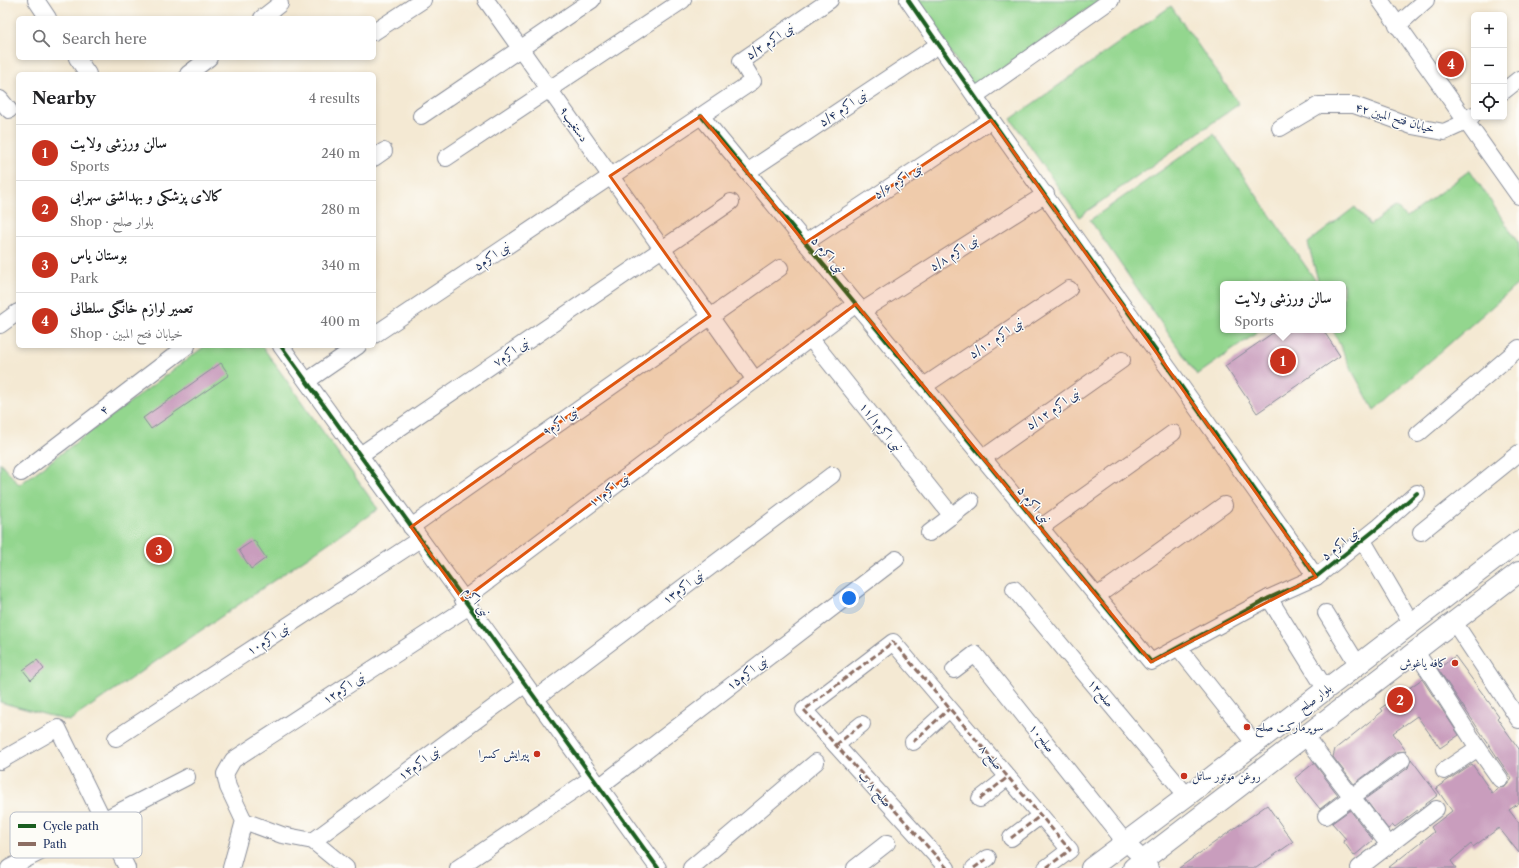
<!DOCTYPE html>
<meta charset="utf-8">
<style>
:root{--surface:#fff;--page:#f6f6f6;--text:#202124;--muted:#757577;--line:#e0e0e0;--accent:#c8321e}
body{margin:0;font-family:"Libre Caslon Text",Amiri,serif;background:var(--page);color:var(--text)}
.controls{position:absolute;right:12px;top:12px;display:grid;overflow:hidden;border-radius:6px;box-shadow:0 2px 6px #0003}
.controls button{width:36px;height:36px;display:grid;place-items:center;padding:0;border:0;border-bottom:1px solid var(--line);background:var(--surface);color:var(--text);font:20px sans-serif}
.you{position:absolute;left:849px;top:598px;width:14px;height:14px;margin:-10px;border:3px solid #fff;border-radius:50%;background:#1a73e8;box-shadow:0 0 0 6px #1a73e833}
.badge{display:grid;place-items:center;width:26px;height:26px;border-radius:50%;background:var(--accent);color:#fff;font-size:13px;font-weight:700}
.pin{position:absolute;translate:-50% -50%;border:2px solid #fff;box-shadow:0 1px 4px #0006}
.popup{position:absolute;left:1220px;top:281px;width:126px;height:52px;box-sizing:border-box;display:grid;place-content:center;border-radius:6px;background:var(--surface);filter:drop-shadow(0 1px 3px #0005);font-size:13px;white-space:nowrap;color:var(--muted)}
.popup b{font-size:15px;color:var(--text)}
.popup::after{content:'';position:absolute;left:50%;top:100%;margin-left:-8px;border:8px solid transparent;border-top-color:var(--surface)}
.list{margin:0;padding:0;list-style:none}
h2{display:flex;justify-content:space-between;align-items:center;height:52px;margin:0;padding:0 16px;font-size:17px}
h2 small{font-size:13px;font-weight:400;color:var(--muted)}
.list li{display:grid;grid-template-columns:26px 1fr auto;gap:12px;align-items:center;box-sizing:border-box;height:56px;padding:0 16px;border-top:1px solid var(--line)}
.list b{display:block;font-size:15px;white-space:nowrap}
.list p{margin:0;font-size:13px;white-space:nowrap;color:var(--muted)}
.list em{font-size:13px;font-style:normal;color:var(--muted)}
.icon{flex:none;width:22px;height:22px;fill:none;stroke:currentColor;stroke-width:2;stroke-linecap:round;stroke-linejoin:round}
.map{position:relative;flex:none;width:1519px;height:868px;overflow:hidden}
.search{position:absolute;background:var(--surface);box-shadow:0 2px 6px #0003;left:16px;top:16px;width:360px;height:44px;display:flex;align-items:center;gap:10px;box-sizing:border-box;padding:0 14px;border-radius:6px;color:var(--muted);font-size:15px}
.panel{position:absolute;background:var(--surface);box-shadow:0 2px 6px #0003;left:16px;top:72px;width:360px;height:276px;border-radius:6px}
.map>svg:first-child{display:block}
</style>
<div class="map">
<svg width="1519" height="868" viewBox="0 0 1519 868">
<rect width="100%" height="100%" fill="#fdfcf7"/>
<filter id="ink" filterUnits="userSpaceOnUse"><feTurbulence type="fractalNoise" baseFrequency=".025" numOctaves="2"/><feDisplacementMap in="SourceGraphic" scale="8" xChannelSelector="R" yChannelSelector="G"/><feConvolveMatrix kernelMatrix="1 2 1 2 8 2 1 2 1" color-interpolation-filters="sRGB"/></filter>
<filter id="wash" filterUnits="userSpaceOnUse"><feTurbulence type="fractalNoise" baseFrequency=".012" numOctaves="4" result="noise"/><feDisplacementMap in="SourceGraphic" scale="16" xChannelSelector="R" yChannelSelector="G"/><feGaussianBlur stdDeviation="0.9" result="paint"/><feColorMatrix in="noise" values="0 0 0 0 0 0 0 0 0 0 0 0 0 0 0 0 0 1.4 0 .05"/><feComposite in="paint" operator="in"/></filter>
<g filter="url(#wash)">
<rect width="100%" height="100%" fill="#f4e9d3"/>
<!-- green -->
<g fill="#93d68e" stroke="#578276">
<path d="M 914,0 L 1100,0 L 975,88 Z"/>
<path d="M 1171,6 L 1239,104 L 1079,217 L 1011,119 Z"/>
<path d="M 1214,134 L 1318,284 L 1223,284 L 1223,330 L 1261,330 L 1197,375 L 1090,220 Z"/>
<path d="M 1470,170 L 1519,244 L 1519,283 L 1374,410 L 1349,365 L 1333,330 L 1343,330 L 1343,284 L 1319,284 L 1308,243 L 1355,207 L 1370,225 L 1395,207 L 1407,217 Z"/>
<path d="M 205,346 L 262,346 L 378,509 L 69,721 L 0,702 L 0,462 L 19,485 Z"/>
</g>
<g id="blocks">
<!-- building -->
<g fill="#c99dbd">
<path d="M 1277,330 L 1323,330 L 1340,356 L 1257,413 L 1225,366 Z"/>
<path d="M 221,363 L 229,375 L 151,429 L 143,418 Z"/>
<path d="M 254,540 L 266,558 L 251,569 L 239,550 Z"/>
<path d="M 1455,656 L 1499,716 L 1497,718 L 1519,749 L 1519,803 L 1509,810 L 1519,823 L 1519,853 L 1499,828 L 1473,847 L 1471,844 L 1451,861 L 1456,868 L 1388,868 L 1434,832 L 1431,827 L 1452,811 L 1436,788 L 1472,764 L 1492,793 L 1499,788 L 1505,787 L 1512,779 L 1438,669 Z"/>
<path d="M 37,660 L 44,669 L 31,680 L 23,670 Z"/>
<path d="M 1422,679 L 1459,735 L 1440,748 L 1417,716 L 1393,733 L 1406,751 L 1396,752 L 1354,784 L 1333,757 L 1335,749 L 1383,711 L 1381,708 Z"/>
<path d="M 1411,759 L 1438,795 L 1395,827 L 1393,825 L 1388,829 L 1365,799 L 1408,768 Z"/>
<path d="M 1314,763 L 1338,795 L 1320,809 L 1295,778 Z"/>
<path d="M 1267,805 L 1293,842 L 1256,868 L 1179,868 Z"/>
<path d="M 1350,810 L 1373,840 L 1354,856 L 1343,841 L 1346,839 L 1332,823 Z"/>
</g>
</g>
</g>
<g filter="url(#ink)">
<use href="#blocks" fill-opacity="0" stroke="#888c98" stroke-width="1"/>
<g fill="none" stroke-linecap="round" stroke-linejoin="round">
<!-- minor casing -->
<g stroke="#888c98" stroke-width="18">
<g id="minor">
<path d="M 36,0 L 48,18"/>
<path d="M 486,0 L 755,380"/>
<path d="M 908,0 C 1041,194 1181,383 1316,577"/>
<path d="M 1380,0 L 1519,196"/>
<path d="M 262,18 L 280,4"/>
<path d="M 1397,26 L 1426,0"/>
<path d="M 374,32 L 423,0"/>
<path d="M 77,58 L 88,74"/>
<path d="M 188,74 L 209,58"/>
<path d="M 1504,91 L 1519,79"/>
<path d="M 975,96 L 1111,0"/>
<path d="M 0,99 L 9,110"/>
<path d="M 421,116 L 592,0"/>
<path d="M 701,116 L 1151,662 L 1269,598 L 1316,577 L 1380,526 L 1417,493"/>
<path d="M 1280,128 L 1319,105 L 1354,105 L 1412,126 L 1444,132 L 1466,122 L 1473,115"/>
<path d="M 374,158 L 384,151"/>
<path d="M 446,158 L 683,0"/>
<path d="M 747,172 L 938,45"/>
<path d="M 805,243 L 991,120"/>
<path d="M 862,311 L 1046,194"/>
<path d="M 0,325 L 18,312"/>
<path d="M 374,335 L 753,81 L 741,61 L 830,0"/>
<path d="M 810,338 L 952,516"/>
<path d="M 281,346 L 658,868"/>
<path d="M 307,381 L 358,346"/>
<path d="M 924,386 L 1069,289"/>
<path d="M 1418,434 L 1519,348"/>
<path d="M 360,455 L 731,202"/>
<path d="M 983,458 L 1122,360"/>
<path d="M 21,473 L 187,346"/>
<path d="M 411,527 L 780,268"/>
<path d="M 1040,528 L 1173,433"/>
<path d="M 1421,532 L 1519,453"/>
<path d="M 929,533 L 971,501"/>
<path d="M 1362,539 L 1412,624"/>
<path d="M 1014,589 L 1187,796"/>
<path d="M 1097,596 L 1224,505"/>
<path d="M 1269,598 L 1326,690"/>
<path d="M 463,600 L 856,304"/>
<path d="M 1326,613 L 1358,665"/>
<path d="M 1454,622 L 1519,720"/>
<path d="M 1178,647 L 1255,744"/>
<path d="M 1415,650 L 1478,748 L 1500,779"/>
<path d="M 954,670 L 975,654 L 1125,842 L 1144,860 L 1150,868"/>
<path d="M 535,699 L 832,475"/>
<path d="M 1305,736 L 1389,845"/>
<path d="M 116,738 L 420,539"/>
<path d="M 913,742 L 949,709"/>
<path d="M 836,745 L 862,724"/>
<path d="M 0,761 L 58,728 L 127,868"/>
<path d="M 1444,771 L 1478,748"/>
<path d="M 599,787 L 896,559"/>
<path d="M 980,799 L 1008,777"/>
<path d="M 1326,816 L 1402,760"/>
<path d="M 244,821 L 282,835 L 313,841 L 346,868"/>
<path d="M 1011,838 L 1040,816"/>
<path d="M 313,841 L 524,685"/>
<path d="M 9,868 L 187,777"/>
<path d="M 231,868 L 244,821 L 228,787 L 225,774 L 233,760 L 468,607"/>
<path d="M 458,868 L 592,778"/>
<path d="M 691,868 L 816,762"/>
<path d="M 855,868 L 887,843"/>
<path d="M 947,868 L 804,710 L 893,642 L 1070,850 L 1046,868"/>
<path d="M 974,868 L 988,858"/>
<path d="M 1359,868 L 1436,809"/>
</g>
</g>
<!-- major casing -->
<g stroke="#888c98" stroke-width="22">
<g id="major">
<path d="M 1091,868 L 1187,796 L 1519,541"/>
<path d="M 1133,868 L 1519,572"/>
</g>
</g>
<!-- minor -->
<use href="#minor" stroke="#fff" stroke-width="16"/>
<!-- major -->
<use href="#major" stroke="#fff" stroke-width="20"/>
<!-- quiet -->
<g stroke="#8d6e63" stroke-width="3" stroke-dasharray="6 3" stroke-linecap="butt">
<path d="M 913,742 L 949,709"/>
<path d="M 836,745 L 862,724"/>
<path d="M 980,799 L 1008,777"/>
<path d="M 1011,838 L 1040,816"/>
<path d="M 947,868 L 804,710 L 893,642 L 1070,850 L 1046,868"/>
<path d="M 974,868 L 988,858"/>
</g>
<!-- cycleway casing -->
<g stroke="#fdfcf7" stroke-width="6">
<g id="cycleway">
<path d="M 908,0 C 1041,194 1181,383 1316,577"/>
<path d="M 701,116 L 1151,662 L 1269,598 L 1316,577 L 1380,526 L 1417,493"/>
<path d="M 281,346 L 658,868"/>
</g>
</g>
<!-- cycleway -->
<use href="#cycleway" stroke="#1b5e20" stroke-width="4"/>
</g>
</g>
<!-- marked area -->
<path fill="#de5710" fill-opacity="0.2" stroke="#de5710" stroke-width="3" stroke-linejoin="round" d="M 701,116 L 805,243 L 991,120 L 1316,577 L 1151,662 L 856,304 L 463,600 L 411,527 L 710,316 L 610,176 Z"/>
<!-- markers -->
<g fill="#c8321e" stroke="#fdfcf7" stroke-width="1.5">
<circle cx="1455" cy="663" r="4"/>
<circle cx="1247" cy="727" r="4"/>
<circle cx="537" cy="754" r="4"/>
<circle cx="1184" cy="776" r="4"/>
</g>
<g text-anchor="middle" stroke-width="3" stroke-linejoin="round" paint-order="stroke">
<!-- street labels -->
<g font-size="12" fill="#1b2f5e" stroke="#fdfcf7">
<text transform="translate(770 41) rotate(-34)" y="4">نبی اکرم ۵/۲</text>
<text transform="translate(843 108) rotate(-34)" y="4">نبی اکرم ۵/۴</text>
<text transform="translate(1395 118) rotate(16)" y="4">خیابان فتح المبین ۴۲</text>
<text transform="translate(574 124) rotate(55)" y="4">دستغیب۹</text>
<text transform="translate(898 181) rotate(-33)" y="4">نبی اکرم ۵/۶</text>
<text transform="translate(954 253) rotate(-33)" y="4">نبی اکرم ۵/۸</text>
<text transform="translate(828 255) rotate(50)" y="4">نبی اکرم ۵</text>
<text transform="translate(492 256) rotate(-34)" y="4">نبی اکرم۵</text>
<text transform="translate(996 338) rotate(-34)" y="4">نبی اکرم ۵/۱۰</text>
<text transform="translate(511 352) rotate(-34)" y="4">نبی اکرم۷</text>
<text transform="translate(1053 409) rotate(-35)" y="4">نبی اکرم ۵/۱۲</text>
<text transform="translate(104 410) rotate(-37)" y="4">۴</text>
<text transform="translate(560 421) rotate(-35)" y="4">نبی اکرم۹</text>
<text transform="translate(881 427) rotate(51)" y="4">نبی اکرم۱۱/۱</text>
<text transform="translate(609 490) rotate(-37)" y="4">نبی اکرم۱۱</text>
<text transform="translate(1034 505) rotate(51)" y="4">نبی اکرم ۵</text>
<text transform="translate(1340 544) rotate(-39)" y="4">نبی اکرم ۵</text>
<text transform="translate(683 587) rotate(-37)" y="4">نبی اکرم۱۳</text>
<text transform="translate(477 602) rotate(54)" y="4">نبی اکرم</text>
<text transform="translate(268 639) rotate(-33)" y="4">نبی اکرم۱۰</text>
<text transform="translate(747 673) rotate(-37)" y="4">نبی اکرم۱۵</text>
<text transform="translate(344 688) rotate(-33)" y="4">نبی اکرم۱۲</text>
<text transform="translate(1101 693) rotate(50)" y="4">صلح۱۲</text>
<text transform="translate(1315 698) rotate(-37)" y="4">بلوار صلح</text>
<text transform="translate(1042 738) rotate(51)" y="4">صلح۱۰</text>
<text transform="translate(991 757) rotate(50)" y="4">۸ صلح</text>
<text transform="translate(419 763) rotate(-36)" y="4">نبی اکرم۱۴</text>
<text transform="translate(875 789) rotate(48)" y="4">صلح ۸ ب</text>
</g>
<!-- poi labels -->
<g font-size="12" fill="#1b2f5e" stroke="#fdfcf7" text-anchor="end">
<text x="1447" y="667">کافه یاغوش</text>
<text x="1255" y="731" text-anchor="start">سوپرمارکت صلح</text>
<text x="529" y="758">پیرایش کسرا</text>
<text x="1192" y="780" text-anchor="start">روغن موتور ساتل</text>
</g>
</g>
<!-- legend -->
<rect x="10" y="812" width="132" height="46" rx="6" fill="#fdfcf7" stroke="#b9bec9" stroke-width="1"/>
<rect x="18" y="824" width="18" height="4" fill="#1b5e20"/>
<rect x="18" y="842" width="18" height="4" fill="#8d6e63"/>
<g font-size="11" fill="#1b2f5e">
<text x="43" y="830">Cycle path</text>
<text x="43" y="848">Path</text>
</g>
</svg>
<div class="controls">
<button>+</button>
<button>−</button>
<button><svg class="icon" aria-label="locate" viewBox="0 0 24 24"><circle cx="12" cy="12" r="6"/><path d="M12 2v4M12 18v4M2 12h4M18 12h4"/></svg></button>
</div>
<div class="you"></div>
<div class="pin badge" style="left:1283px;top:361px">1</div>
<div class="popup"><b>سالن ورزشی ولایت</b>Sports</div>
<div class="pin badge" style="left:1400px;top:700px">2</div>
<div class="pin badge" style="left:159px;top:550px">3</div>
<div class="pin badge" style="left:1451px;top:64px">4</div>
<div class="search"><svg class="icon" aria-label="search" viewBox="0 0 24 24"><circle cx="10" cy="10" r="6"/><path d="M15 15l6 6"/></svg>Search here</div>
<section class="panel">
<h2>Nearby<small>4 results</small></h2>
<ul class="list">
<li><span class="badge">1</span><div><b>سالن ورزشی ولایت</b><p>Sports</p></div><em>240 m</em></li>
<li><span class="badge">2</span><div><b>کالای پزشکی و بهداشتی سهرابی</b><p>Shop · بلوار صلح</p></div><em>280 m</em></li>
<li><span class="badge">3</span><div><b>بوستان یاس</b><p>Park</p></div><em>340 m</em></li>
<li><span class="badge">4</span><div><b>تعمیر لوازم خانگی سلطانی</b><p>Shop · خیابان فتح المبین</p></div><em>400 m</em></li>
</ul>
</section>
</div>
